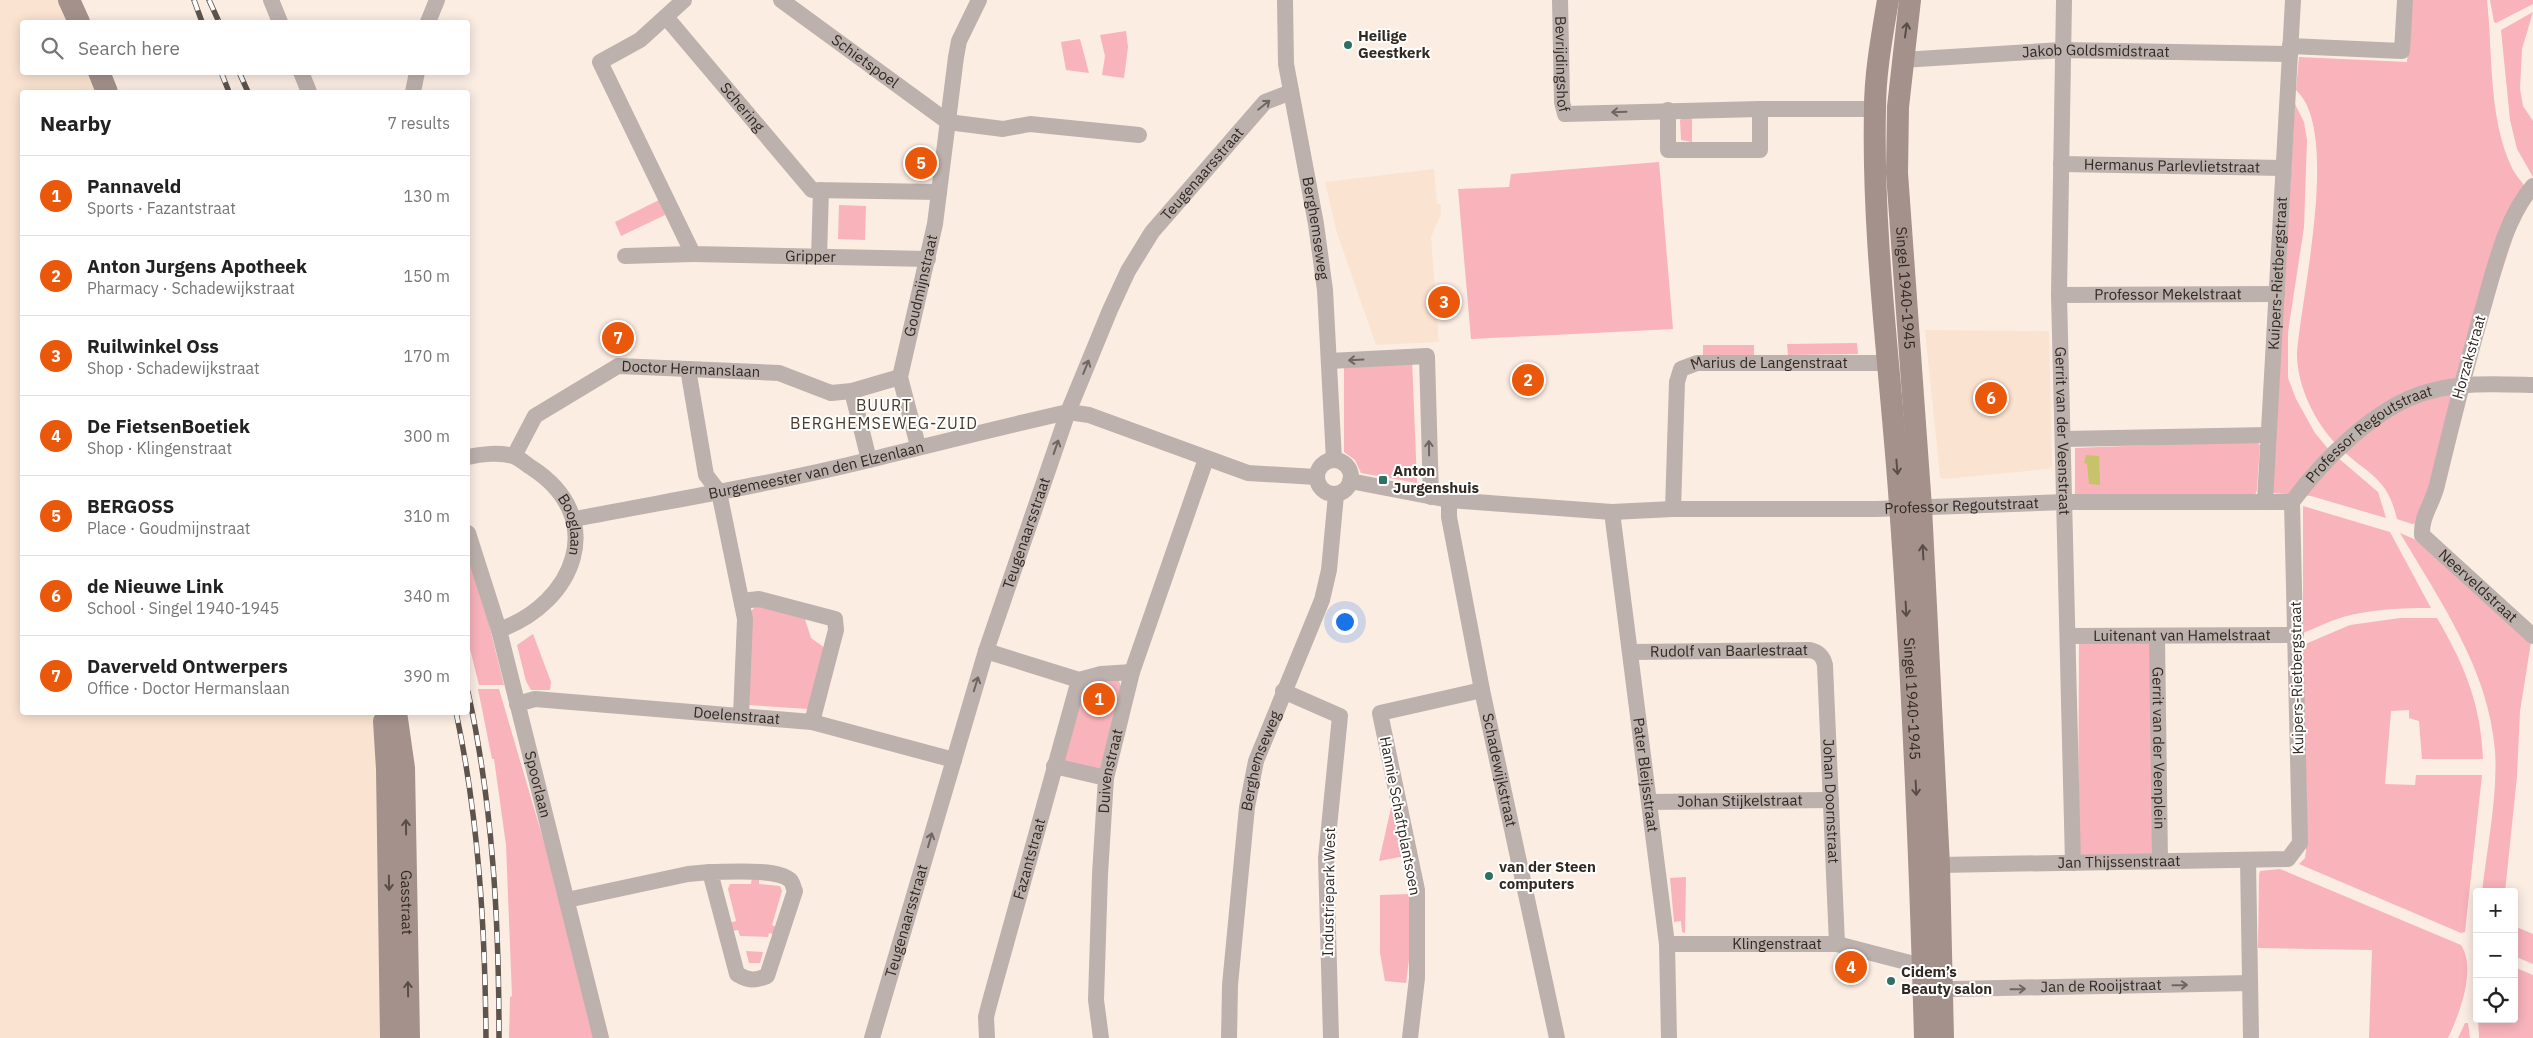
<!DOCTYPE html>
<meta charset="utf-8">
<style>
:root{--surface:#fff;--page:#f6f6f6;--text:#222;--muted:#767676;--line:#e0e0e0;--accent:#ea580c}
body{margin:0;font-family:"IBM Plex Sans",sans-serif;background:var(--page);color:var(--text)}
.controls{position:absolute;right:15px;bottom:15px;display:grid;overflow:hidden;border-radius:5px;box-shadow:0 2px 12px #0003}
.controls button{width:45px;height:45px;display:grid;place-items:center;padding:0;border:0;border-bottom:1px solid var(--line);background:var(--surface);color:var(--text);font:25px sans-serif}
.you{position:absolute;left:1344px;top:621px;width:18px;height:18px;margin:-12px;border:4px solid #fff;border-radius:50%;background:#1a73e8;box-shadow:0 0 0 8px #1a73e833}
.badge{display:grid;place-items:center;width:32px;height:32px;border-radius:50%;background:var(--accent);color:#fff;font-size:16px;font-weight:700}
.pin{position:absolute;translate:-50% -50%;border:2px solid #fff;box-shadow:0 1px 5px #0006}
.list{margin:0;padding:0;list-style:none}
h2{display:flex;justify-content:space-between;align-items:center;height:65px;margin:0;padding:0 20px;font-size:21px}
h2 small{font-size:16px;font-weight:400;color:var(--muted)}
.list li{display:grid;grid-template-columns:32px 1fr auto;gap:15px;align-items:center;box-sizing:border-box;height:80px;padding:0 20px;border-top:1px solid var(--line)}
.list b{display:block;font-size:19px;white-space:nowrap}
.list p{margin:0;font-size:16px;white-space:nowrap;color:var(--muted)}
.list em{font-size:16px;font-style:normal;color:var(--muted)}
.icon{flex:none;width:28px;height:28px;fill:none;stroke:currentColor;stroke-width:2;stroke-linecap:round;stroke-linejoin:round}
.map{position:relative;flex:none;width:2533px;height:1038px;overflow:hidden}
.search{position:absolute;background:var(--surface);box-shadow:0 2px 12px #0003;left:20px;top:20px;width:450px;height:55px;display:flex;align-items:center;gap:12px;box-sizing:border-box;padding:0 18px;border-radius:5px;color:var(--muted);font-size:19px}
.panel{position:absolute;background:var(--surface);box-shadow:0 2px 12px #0003;left:20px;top:90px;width:450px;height:625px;border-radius:5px}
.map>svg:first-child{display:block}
</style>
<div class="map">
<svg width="2533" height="1038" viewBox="0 0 2533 1038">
<rect width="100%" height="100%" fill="#fcede3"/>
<!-- built -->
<g fill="#fbe3d1">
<path d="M 0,0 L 59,0 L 68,22 L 22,22 L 22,72 L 89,73 L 97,92 L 22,92 L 22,712 L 373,713 L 381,798 L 383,1038 L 0,1038 Z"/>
<path d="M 1434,169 L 1437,204 L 1441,204 L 1441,214 L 1431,237 L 1439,342 L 1376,345 L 1337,233 L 1325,182 Z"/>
<path d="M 1925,330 L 2049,331 L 2052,466 L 2049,469 L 1944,479 L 1940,477 Z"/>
</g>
<!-- green -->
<g fill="#f8b3bb">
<path d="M 2411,0 L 2487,0 C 2493,55 2488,117 2512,168 C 2516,176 2523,183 2528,191 L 2420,523 L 2412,524 L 2397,519 C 2387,475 2367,475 2338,446 C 2315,423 2297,386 2297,354 C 2301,295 2341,131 2296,90 L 2299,57 L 2407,62 Z"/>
<path d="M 2490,0 L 2533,0 L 2533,4 L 2496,23 L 2494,22 Z"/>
<path d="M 2533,12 L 2522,49 L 2520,89 L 2523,106 L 2533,121 L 2533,177 L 2517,149 L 2510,120 L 2501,30 Z"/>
<path d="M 1126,31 L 1128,47 L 1124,78 L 1102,75 L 1105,56 L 1100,35 Z"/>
<path d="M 1080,39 L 1089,73 L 1066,70 L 1061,42 Z"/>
<path d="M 2295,104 L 2304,122 L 2307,140 L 2304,227 L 2288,332 L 2288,378 L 2296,399 L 2315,433 L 2330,451 L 2378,492 L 2386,518 L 2311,496 L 2272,493 Z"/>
<path d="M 1682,118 L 1692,118 L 1692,142 L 1681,140 L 1680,120 Z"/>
<path d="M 1659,162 L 1673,329 L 1471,339 L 1458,189 L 1509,187 L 1511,174 Z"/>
<path d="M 659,200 L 665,215 L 621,236 L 615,222 Z"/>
<path d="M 839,205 L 866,206 L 865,240 L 838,239 Z"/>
<path d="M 1857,343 L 1858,354 L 1788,355 L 1787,344 Z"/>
<rect x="1703" y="345" width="51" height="11"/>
<path d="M 1412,359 L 1417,483 L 1361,473 L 1355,460 L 1344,452 L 1344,363 Z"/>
<path d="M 2256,441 L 2260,445 L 2257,490 L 2255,495 L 2075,499 L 2075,448 Z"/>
<path d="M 2303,506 L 2390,532 L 2431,608 C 2401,608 2372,609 2343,617 C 2329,621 2316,628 2303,633 Z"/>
<path d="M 2400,533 L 2414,539 L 2432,552 L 2531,642 L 2520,711 L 2517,776 L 2505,892 L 2482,892 C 2487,848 2498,794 2495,751 C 2489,670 2440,601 2400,533 Z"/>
<path d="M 468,550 L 481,592 L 504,685 L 479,685 L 468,641 Z"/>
<path d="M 756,606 L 805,619 L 811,638 L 825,648 L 808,709 L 748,705 L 750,612 Z"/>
<path d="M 2400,618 L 2437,618 C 2464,664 2481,704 2483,759 L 2422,759 L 2419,721 L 2409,718 L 2409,710 L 2391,711 L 2385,784 L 2415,785 L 2416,775 L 2482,775 L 2465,932 L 2461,933 L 2299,864 L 2305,858 L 2306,850 L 2303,645 L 2350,625 Z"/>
<path d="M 533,634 L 551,682 L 550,690 L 531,690 L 526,681 L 517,645 Z"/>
<path d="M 2079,639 L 2153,640 L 2155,855 L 2078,855 Z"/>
<path d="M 1119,681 L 1121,687 L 1100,770 L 1063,762 L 1081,691 L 1092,682 Z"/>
<path d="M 478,689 L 499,689 L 546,849 L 596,1038 L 509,1038 L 510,997 L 512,996 L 506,845 L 494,759 L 492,759 Z"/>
<path d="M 1393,799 L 1405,856 L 1379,861 Z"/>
<path d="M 2280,869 L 2461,945 C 2477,969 2459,1015 2448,1038 L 2369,1038 L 2372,950 L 2258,948 L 2259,875 L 2260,871 Z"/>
<path d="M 752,877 L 759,878 L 759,884 L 780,886 L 782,891 L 772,925 L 778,928 L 776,935 L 769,933 L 768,937 L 740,936 L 738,930 L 731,931 L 729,923 L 736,921 L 728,889 L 730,884 L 751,884 Z"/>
<path d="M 1686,877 L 1685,933 L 1682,932 L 1681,921 L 1674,922 L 1670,878 Z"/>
<path d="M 1410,894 L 1411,945 L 1406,983 L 1385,981 L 1380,953 L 1380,895 Z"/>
<path d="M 2514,926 L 2533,934 L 2533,964 L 2514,956 Z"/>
<path d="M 746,951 L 763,952 L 760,963 L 749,963 Z"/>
<path d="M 2514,967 L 2533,975 L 2533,1038 L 2479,1038 L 2478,1019 L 2514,1019 Z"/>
<path d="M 2465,1023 L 2468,1023 L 2470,1038 L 2458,1038 Z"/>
</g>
<!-- water -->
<path fill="#c6c36b" d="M 2086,455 L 2099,456 L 2100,485 L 2089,484 L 2087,464 L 2084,463 Z"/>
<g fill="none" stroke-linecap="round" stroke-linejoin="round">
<!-- street -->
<g stroke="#bdb1ad" stroke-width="16">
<path d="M 271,0 L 280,22"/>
<path id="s1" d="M 684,0 L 640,40 L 600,62 L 693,254 L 928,259"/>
<path id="s2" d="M 781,0 L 948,122 L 1003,129 L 1030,124 L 1139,135"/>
<path id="s3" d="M 1285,0 L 1286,64 L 1316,224 L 1325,290 L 1334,460"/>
<path id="s4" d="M 1560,0 L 1562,102 L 1565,114 L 1760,109 L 1866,109"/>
<path id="s5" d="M 2064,0 L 2059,295 L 2073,863"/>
<path id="s6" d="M 666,17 L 812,190 L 939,192"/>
<path d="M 428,22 L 437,0"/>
<path d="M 2290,46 L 2402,51 L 2405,0"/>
<path id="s7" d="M 1902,60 L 2062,50 L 2290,54"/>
<path d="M 301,72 L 309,92"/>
<path d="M 413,92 L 417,72"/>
<path d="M 1668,110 L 1668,150 L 1760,150 L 1760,109"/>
<path id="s8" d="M 2061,164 L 2283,168"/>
<path id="s9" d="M 2533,186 C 2507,216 2496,262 2485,301 C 2467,362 2452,423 2437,485 C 2433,503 2421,516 2422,535 L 2533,636"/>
<path d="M 625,256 L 693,254"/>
<path d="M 819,257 L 821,190"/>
<path id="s10" d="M 2059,295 L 2277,294"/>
<path d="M 1329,361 L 1427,356 L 1431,497"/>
<path d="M 688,369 L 706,475 L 719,492 L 745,619 L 741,715"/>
<path d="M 852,391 L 869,460"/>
<path d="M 2064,439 L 2268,435"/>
<path id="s11" d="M 918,446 L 900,377 L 935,224 L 956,57 L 959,41 L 979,0"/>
<path id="s12" d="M 514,456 L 535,416 L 618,366 L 779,373 L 831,393 L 852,391 L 900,377"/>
<path id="s13" d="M 468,457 C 480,454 500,452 513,456 C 520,458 527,465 532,468 C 609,518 575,603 499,630"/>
<circle cx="1334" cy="477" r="17"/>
<path id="s14" d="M 1350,481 L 1449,500 L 1612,512 L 1673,509 L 1876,509 L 2065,502 L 2292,502 C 2322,461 2376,406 2427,392 C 2461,382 2497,384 2533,385"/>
<path id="s15" d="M 1449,500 L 1449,517 L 1482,690 L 1557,1038"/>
<path id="s16" d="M 2265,501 L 2293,0"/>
<path id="s17" d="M 1673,509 L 1677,382 L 1681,369 L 1697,363 L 1879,363"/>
<path id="s18" d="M 1612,512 L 1667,944 L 1669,1038"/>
<path id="s19" d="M 575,519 C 673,500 772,484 869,460 C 935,444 1001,427 1068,412 L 1089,415 L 1248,473 L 1316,477"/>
<path id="s20" d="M 468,533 L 499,630 L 601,1038"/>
<path d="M 742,601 L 759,599 L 835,619 L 836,630 L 812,722"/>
<path id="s21" d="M 2068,636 L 2296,635"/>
<path id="s22" d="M 2157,637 L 2160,861"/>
<path d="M 986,651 L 1079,680 L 1101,674 L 1132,672"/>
<path id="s23" d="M 1631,652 L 1810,650 C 1819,652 1823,656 1825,665 L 1837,944"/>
<path d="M 1283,691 L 1340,716 L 1326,858 L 1331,1038"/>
<path id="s24" d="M 517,704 L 535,699 L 812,722 L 954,760"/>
<path d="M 1054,766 L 1106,778"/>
<path id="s25" d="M 1649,802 L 1831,800"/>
<path d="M 2248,860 L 2251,1038"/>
<path id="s26" d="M 1939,865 L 2288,859 L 2300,843 L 2292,502"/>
<path d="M 710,872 C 729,872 777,868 790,880 C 793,883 793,887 795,891 L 767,976 C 755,981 749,981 737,974 Z"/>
<path d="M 567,900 L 688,874 L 710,872"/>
<path id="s27" d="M 1667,944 L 1837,944 L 1914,964"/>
<path id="s28" d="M 1952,989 L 2250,983"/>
<path id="s29" d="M 872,1038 L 986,651 L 1068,412 L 1110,310 L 1128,271 L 1152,232 L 1265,102 L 1291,92"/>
<path id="s30" d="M 987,1038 L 986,1017 L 989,1005 L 1079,680"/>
<path id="s31" d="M 1101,1038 L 1096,1000 L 1100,874 L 1106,778 L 1132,672 L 1206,459"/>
<path id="s32" d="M 1229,1038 L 1230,985 L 1247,807 L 1256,761 L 1322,600 L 1329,570 L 1336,495"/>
<path d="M 1410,1038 L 1417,978 L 1417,890 L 1380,713 L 1482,690"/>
</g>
<!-- secondary -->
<g stroke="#a4918c" stroke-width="22">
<path d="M 69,0 L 79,22"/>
<path id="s33" d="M 1888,0 C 1882,36 1875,73 1875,109 C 1872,241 1891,373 1900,505 C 1913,683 1920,860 1925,1038"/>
<path id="s34" d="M 1910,0 L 1898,107 L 1897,173 L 1921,507 L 1939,865 L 1943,1038"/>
<path d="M 99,72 L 107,92"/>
<path id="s35" d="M 396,712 L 404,768 L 409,1038"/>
<path d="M 384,721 L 387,769 L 391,1038"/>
</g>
<!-- rail casing -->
<g stroke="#5e544d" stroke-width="5.5">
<g id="rail">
<path d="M 194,0 L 202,22"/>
<path d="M 209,0 L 219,22"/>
<path d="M 221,72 L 229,92"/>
<path d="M 239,72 L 248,92"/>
<path d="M 468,692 C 493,805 499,922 499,1038"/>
<path d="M 456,712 C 479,820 485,929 486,1038"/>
</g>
</g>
<!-- rail -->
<use href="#rail" stroke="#fff" stroke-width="4" stroke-dasharray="11" stroke-linecap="butt"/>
</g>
<!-- one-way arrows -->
<defs><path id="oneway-shaft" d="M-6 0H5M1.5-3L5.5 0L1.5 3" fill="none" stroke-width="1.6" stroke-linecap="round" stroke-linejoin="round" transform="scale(1.25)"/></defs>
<g stroke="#594d47">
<use href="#oneway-shaft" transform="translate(1906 30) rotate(-82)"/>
<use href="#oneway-shaft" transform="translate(1897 467) rotate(85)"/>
<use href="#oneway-shaft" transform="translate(1923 552) rotate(-93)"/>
<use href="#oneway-shaft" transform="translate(1906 609) rotate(87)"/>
<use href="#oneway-shaft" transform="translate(1916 788) rotate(87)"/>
<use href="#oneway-shaft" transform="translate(406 827) rotate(-91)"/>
<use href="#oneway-shaft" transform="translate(389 883) rotate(89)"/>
<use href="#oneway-shaft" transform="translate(408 989) rotate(-91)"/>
</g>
<g stroke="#706661">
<use href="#oneway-shaft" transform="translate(1264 105) rotate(-39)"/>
<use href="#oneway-shaft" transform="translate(1619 112) rotate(178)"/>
<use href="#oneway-shaft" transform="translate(1356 360) rotate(177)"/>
<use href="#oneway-shaft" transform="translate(1086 367) rotate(-68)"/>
<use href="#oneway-shaft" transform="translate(1056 447) rotate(-71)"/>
<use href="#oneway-shaft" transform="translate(1429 448) rotate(-91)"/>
<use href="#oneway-shaft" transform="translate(976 684) rotate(-73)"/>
<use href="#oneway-shaft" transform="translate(930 840) rotate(-74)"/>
<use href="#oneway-shaft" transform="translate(2180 985) rotate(-1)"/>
<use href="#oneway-shaft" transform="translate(2018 989) rotate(-1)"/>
</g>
<!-- markers -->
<g fill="#2e7163" stroke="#fff" stroke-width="2">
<circle cx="1348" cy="45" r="5"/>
<rect x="1378" y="475" width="10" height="10" rx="2.5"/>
<circle cx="1489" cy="876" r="5"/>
<circle cx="1891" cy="981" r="5"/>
</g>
<g text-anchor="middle" stroke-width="4" stroke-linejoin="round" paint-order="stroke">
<!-- poi labels -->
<g font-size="15" font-weight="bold" fill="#312922" stroke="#fff" text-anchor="start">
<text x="1358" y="41">Heilige<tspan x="1358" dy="17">Geestkerk</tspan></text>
<text x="1393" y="476">Anton<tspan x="1393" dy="17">Jurgenshuis</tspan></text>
<text x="1499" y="872">van der Steen<tspan x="1499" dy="17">computers</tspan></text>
<text x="1901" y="977">Cidem’s<tspan x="1901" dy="17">Beauty salon</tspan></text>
</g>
<!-- street labels -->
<g font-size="15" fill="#312922" stroke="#fff">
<text dy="5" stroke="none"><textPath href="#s7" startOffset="194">Jakob Goldsmidstraat</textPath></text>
<text dy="5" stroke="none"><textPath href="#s2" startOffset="104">Schietspoel</textPath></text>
<text dy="5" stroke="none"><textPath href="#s4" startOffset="64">Bevrijdingshof</textPath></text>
<text dy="5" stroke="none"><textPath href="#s6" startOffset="118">Schering</textPath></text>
<text dy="5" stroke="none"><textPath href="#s8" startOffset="111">Hermanus Parlevlietstraat</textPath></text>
<text dy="5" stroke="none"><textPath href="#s29" startOffset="932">Teugenaarsstraat</textPath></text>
<text dy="5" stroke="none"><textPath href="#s3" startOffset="231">Berghemseweg</textPath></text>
<text dy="5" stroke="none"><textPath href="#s1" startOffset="436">Gripper</textPath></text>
<text dy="5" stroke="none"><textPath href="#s16" startOffset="228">Kuipers-Rietbergstraat</textPath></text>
<text dy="5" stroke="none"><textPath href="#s11" startOffset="165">Goudmijnstraat</textPath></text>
<text dy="5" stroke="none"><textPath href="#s34" startOffset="289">Singel 1940-1945</textPath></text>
<text dy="5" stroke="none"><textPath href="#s10" startOffset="109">Professor Mekelstraat</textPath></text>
<text transform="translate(2469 357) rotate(-74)" y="5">Horzakstraat</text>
<text dy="5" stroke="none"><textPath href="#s17" startOffset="230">Marius de Langenstraat</textPath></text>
<text dy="5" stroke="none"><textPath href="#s12" startOffset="215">Doctor Hermanslaan</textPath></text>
<text dy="5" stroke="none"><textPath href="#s5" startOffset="431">Gerrit van der Veenstraat</textPath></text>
<text dy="5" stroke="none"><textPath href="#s14" startOffset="1049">Professor Regoutstraat</textPath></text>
<text dy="5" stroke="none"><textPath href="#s19" startOffset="246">Burgemeester van den Elzenlaan</textPath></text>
<text dy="5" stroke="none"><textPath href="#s14" startOffset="614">Professor Regoutstraat</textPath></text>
<text dy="5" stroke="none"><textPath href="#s13" startOffset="140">Booglaan</textPath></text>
<text dy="5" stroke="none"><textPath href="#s29" startOffset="528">Teugenaarsstraat</textPath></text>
<text dy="5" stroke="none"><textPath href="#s9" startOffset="444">Neerveldstraat</textPath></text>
<text dy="5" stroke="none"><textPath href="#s21" startOffset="114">Luitenant van Hamelstraat</textPath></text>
<text dy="5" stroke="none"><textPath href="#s23" startOffset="98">Rudolf van Baarlestraat</textPath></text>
<text transform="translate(2297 678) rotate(-91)" y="5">Kuipers-Rietbergstraat</text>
<text dy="5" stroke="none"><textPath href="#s33" startOffset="701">Singel 1940-1945</textPath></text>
<text dy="5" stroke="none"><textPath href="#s24" startOffset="221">Doelenstraat</textPath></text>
<text dy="5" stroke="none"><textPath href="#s22" startOffset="111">Gerrit van der Veenplein</textPath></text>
<text dy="5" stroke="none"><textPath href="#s32" startOffset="280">Berghemseweg</textPath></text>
<text dy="5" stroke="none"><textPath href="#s15" startOffset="275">Schadewijkstraat</textPath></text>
<text dy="5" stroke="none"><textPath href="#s31" startOffset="268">Duivenstraat</textPath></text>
<text dy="5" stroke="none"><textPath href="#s18" startOffset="265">Pater Bleijsstraat</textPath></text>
<text dy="5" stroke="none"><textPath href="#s20" startOffset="261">Spoorlaan</textPath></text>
<text dy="5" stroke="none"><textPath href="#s25" startOffset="91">Johan Stijkelstraat</textPath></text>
<text dy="5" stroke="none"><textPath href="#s23" startOffset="338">Johan Doornstraat</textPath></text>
<text transform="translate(1400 816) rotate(79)" y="5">Hannie Schaftplantsoen</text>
<text dy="5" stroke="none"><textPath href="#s30" startOffset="185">Fazantstraat</textPath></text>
<text dy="5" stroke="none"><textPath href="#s26" startOffset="180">Jan Thijssenstraat</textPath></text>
<text transform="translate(1329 892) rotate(-89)" y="5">Industriepark West</text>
<text dy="5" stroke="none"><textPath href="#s35" startOffset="191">Gasstraat</textPath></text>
<text dy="5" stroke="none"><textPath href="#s29" startOffset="122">Teugenaarsstraat</textPath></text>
<text dy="5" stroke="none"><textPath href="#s27" startOffset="110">Klingenstraat</textPath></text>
<text dy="5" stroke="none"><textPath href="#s28" startOffset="149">Jan de Rooijstraat</textPath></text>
</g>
<!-- neighbourhood labels -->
<g font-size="16" letter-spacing="1" fill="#4c3a2c" stroke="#fff">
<text x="884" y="411">BUURT<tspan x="884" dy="18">BERGHEMSEWEG-ZUID</tspan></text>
</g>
</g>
</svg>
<div class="controls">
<button>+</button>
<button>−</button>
<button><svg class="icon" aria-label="locate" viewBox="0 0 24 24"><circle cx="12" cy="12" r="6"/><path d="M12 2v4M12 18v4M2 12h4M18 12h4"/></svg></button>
</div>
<div class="you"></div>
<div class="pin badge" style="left:1099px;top:699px">1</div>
<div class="pin badge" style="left:1528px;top:380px">2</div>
<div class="pin badge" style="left:1444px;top:302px">3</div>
<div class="pin badge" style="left:1851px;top:967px">4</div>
<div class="pin badge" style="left:921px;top:163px">5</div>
<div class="pin badge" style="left:1991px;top:398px">6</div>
<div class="pin badge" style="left:618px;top:338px">7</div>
<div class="search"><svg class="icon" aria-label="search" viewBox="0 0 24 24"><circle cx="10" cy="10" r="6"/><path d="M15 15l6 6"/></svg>Search here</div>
<section class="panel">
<h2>Nearby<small>7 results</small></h2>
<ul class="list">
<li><span class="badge">1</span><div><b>Pannaveld</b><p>Sports · Fazantstraat</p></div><em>130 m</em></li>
<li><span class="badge">2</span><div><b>Anton Jurgens Apotheek</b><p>Pharmacy · Schadewijkstraat</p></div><em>150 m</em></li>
<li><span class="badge">3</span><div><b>Ruilwinkel Oss</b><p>Shop · Schadewijkstraat</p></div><em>170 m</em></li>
<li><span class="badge">4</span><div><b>De FietsenBoetiek</b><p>Shop · Klingenstraat</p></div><em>300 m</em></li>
<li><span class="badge">5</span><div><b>BERGOSS</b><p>Place · Goudmijnstraat</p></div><em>310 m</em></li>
<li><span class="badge">6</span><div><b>de Nieuwe Link</b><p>School · Singel 1940-1945</p></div><em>340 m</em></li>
<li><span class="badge">7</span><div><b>Daverveld Ontwerpers</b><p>Office · Doctor Hermanslaan</p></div><em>390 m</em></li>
</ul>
</section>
</div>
